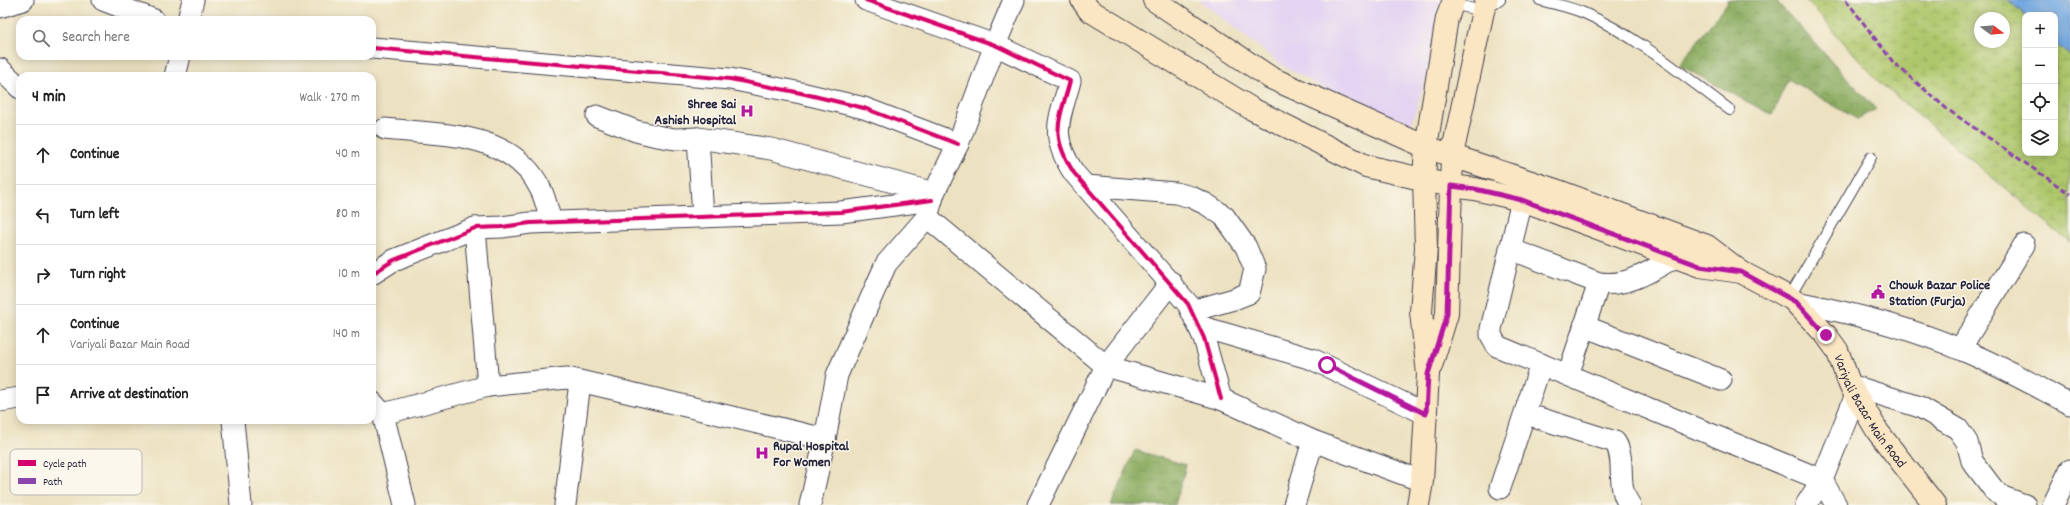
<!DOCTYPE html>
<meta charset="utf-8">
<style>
:root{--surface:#fff;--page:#f6f6f6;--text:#222;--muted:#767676;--line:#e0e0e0}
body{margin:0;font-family:Dekko,sans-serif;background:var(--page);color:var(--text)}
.controls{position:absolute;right:12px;top:12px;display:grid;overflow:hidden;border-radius:8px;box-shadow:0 2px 10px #0003}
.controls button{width:36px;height:36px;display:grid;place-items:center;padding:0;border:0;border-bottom:1px solid var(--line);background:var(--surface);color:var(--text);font:20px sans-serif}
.compass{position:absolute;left:1974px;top:12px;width:36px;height:36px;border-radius:50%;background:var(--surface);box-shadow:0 2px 10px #0003;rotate:106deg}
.stop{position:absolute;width:12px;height:12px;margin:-9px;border:3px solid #b5179e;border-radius:50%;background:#fff}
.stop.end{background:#b5179e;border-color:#fff;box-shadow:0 1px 4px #0008}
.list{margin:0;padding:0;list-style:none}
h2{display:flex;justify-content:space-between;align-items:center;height:52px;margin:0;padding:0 16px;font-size:17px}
h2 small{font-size:13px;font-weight:400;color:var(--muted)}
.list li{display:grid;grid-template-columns:26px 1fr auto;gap:12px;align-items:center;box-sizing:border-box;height:60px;padding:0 16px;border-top:1px solid var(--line)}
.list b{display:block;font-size:15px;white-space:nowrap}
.list p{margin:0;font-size:13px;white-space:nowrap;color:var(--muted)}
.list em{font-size:13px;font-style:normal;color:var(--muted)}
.icon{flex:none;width:22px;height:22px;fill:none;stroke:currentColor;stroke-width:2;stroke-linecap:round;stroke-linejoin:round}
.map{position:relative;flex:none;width:2070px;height:505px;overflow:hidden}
.search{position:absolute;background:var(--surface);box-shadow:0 2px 10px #0003;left:16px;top:16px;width:360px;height:44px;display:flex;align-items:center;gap:10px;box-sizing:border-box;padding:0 14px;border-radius:12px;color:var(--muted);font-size:15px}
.panel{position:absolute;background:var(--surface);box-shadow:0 2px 10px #0003;left:16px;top:72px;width:360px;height:352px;border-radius:12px}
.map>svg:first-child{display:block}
</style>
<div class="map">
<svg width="2070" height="505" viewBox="0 0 2070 505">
<defs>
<pattern id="forest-crowns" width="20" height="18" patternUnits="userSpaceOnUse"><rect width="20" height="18" fill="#8bac60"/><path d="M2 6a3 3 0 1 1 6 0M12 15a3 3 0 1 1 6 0" fill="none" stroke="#718c50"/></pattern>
<pattern id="wetland-marsh" width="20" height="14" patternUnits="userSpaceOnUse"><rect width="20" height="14" fill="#afc76c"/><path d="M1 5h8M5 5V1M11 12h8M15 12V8" fill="none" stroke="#96ab5e"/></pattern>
</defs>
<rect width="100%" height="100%" fill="#fbf7ec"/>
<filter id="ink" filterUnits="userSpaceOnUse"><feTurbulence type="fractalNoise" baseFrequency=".025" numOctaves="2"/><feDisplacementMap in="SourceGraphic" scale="8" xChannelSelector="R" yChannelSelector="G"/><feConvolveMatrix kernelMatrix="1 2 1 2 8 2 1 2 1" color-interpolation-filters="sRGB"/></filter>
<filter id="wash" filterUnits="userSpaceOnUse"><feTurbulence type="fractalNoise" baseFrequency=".012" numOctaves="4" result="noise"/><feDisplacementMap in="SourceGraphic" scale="16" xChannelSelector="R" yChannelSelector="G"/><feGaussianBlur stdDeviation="0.9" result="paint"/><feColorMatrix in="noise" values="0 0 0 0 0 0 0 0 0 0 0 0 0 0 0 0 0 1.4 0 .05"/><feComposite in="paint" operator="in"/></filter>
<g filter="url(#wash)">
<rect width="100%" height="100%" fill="#ece1c0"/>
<!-- built -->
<path fill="#e4d3f2" d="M 1199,0 L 1451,0 L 1408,134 L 1283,66 Z"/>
<!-- forest -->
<g fill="url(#forest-crowns)" stroke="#56674e">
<path d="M 1726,0 L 1775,0 L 1876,109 L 1857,119 L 1788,79 L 1772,115 L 1679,65 L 1728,2 Z"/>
<path d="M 1135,450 L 1186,465 L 1175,505 L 1111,505 Z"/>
</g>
<!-- wetland -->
<path fill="url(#wetland-marsh)" stroke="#687454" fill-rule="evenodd" d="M 1806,0 L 2008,0 L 2025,15 L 2025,153 L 2055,153 L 2055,43 L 2070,56 L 2070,243 L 1879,82 ZM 1980,18 L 2004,18 L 2004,42 L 1980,42 Z"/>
<!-- water -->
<path fill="#73a8e0" stroke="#4a658e" d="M 2008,0 L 2070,0 L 2070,56 L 2055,43 L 2055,15 L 2025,15 Z"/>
</g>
<g filter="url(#ink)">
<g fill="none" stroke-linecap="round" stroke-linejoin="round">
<!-- lane casing -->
<g stroke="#403f4f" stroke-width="12">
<g id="lane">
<path d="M 1540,0 C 1554,4 1570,7 1584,13 C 1637,36 1684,76 1730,110"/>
<path d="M 1452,4 L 1483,11 L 1500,0"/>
<path d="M 1789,298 L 1871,157"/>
</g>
</g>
<!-- street casing -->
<g stroke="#403f4f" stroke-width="23">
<g id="street">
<path d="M 103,0 L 154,20"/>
<path d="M 866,0 L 995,45 L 1070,81 C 1059,122 1049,134 1074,173 L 1188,304 L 1204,338 L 1221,399"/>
<path d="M 0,7 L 23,0"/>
<path d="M 188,20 L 193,0"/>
<path d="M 372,48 L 730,79 L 801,93 L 864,108 L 958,144"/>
<path d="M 0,69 L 20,88"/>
<path d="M 175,76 L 180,56"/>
<path d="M 597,116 L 636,131 L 657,136 L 675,139 L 698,138 L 771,149 L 934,193"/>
<path d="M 385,129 C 441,135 513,131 541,190 C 546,200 548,212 551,222"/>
<path d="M 698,138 L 703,217"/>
<path d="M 1086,186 L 1176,193 L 1191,197 L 1206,204 L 1224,216 L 1246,247 L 1255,269 L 1249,293 L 1234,299 L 1192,311"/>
<path d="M 1522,200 L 1491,329 L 1491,335 L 1497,346 L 1822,480 L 1836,505"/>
<path d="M 927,217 L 1106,366 L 1221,399 L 1313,441 L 1422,481"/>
<path d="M 475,228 L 488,386"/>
<path d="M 1510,249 L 1599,283 C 1628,287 1651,271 1675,257"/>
<path d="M 372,274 L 394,260 L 475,228 L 502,227 L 530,223 L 841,212 L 932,200"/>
<path d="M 1796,302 C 1852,313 1909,327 1962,350 C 1999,365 2034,385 2070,404"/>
<path d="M 1199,326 L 1312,359 L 1426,414"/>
<path d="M 1584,326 L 1721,380"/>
<path d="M 1960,349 L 2024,245"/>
<path d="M 1568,375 L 1599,283"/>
<path d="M 1850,385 L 1920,407 L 1958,429 L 1967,442 L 1972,461 L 1994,490 L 2003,497 L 2025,505"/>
<path d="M 0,401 L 20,398"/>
<path d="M 372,402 L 383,414 L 405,505"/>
<path d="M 383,414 L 488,386 L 567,378 L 825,439"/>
<path d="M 1526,414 L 1615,442 C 1627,460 1615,487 1630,505"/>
<path d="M 233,420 L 241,505"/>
<path d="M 1500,488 L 1541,364"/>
<path d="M 565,505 L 580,382"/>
<path d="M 810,505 L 825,439 L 837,375 L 886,264 L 927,217 L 934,193 L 958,144 L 995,45 L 1014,0"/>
<path d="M 1038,505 L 1106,366 L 1171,282"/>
<path d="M 1294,505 L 1313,441"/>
<path d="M 1806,505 L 1822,480 L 1856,395"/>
<path d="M 2053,505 L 2070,470"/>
</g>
</g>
<!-- secondary casing -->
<g stroke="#403f4f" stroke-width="24">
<g id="secondary">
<path id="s1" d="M 1082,0 L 1089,10 L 1252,109 L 1366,166 L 1451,186 L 1475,189 L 1522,200 L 1700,266 L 1741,272 L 1792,299 L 1826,335 L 1837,350 L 1850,385 L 1878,432 L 1935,505"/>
<path d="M 1154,0 L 1271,78 L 1426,147 L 1561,192 L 1707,246 L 1741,272"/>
<path d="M 1431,366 L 1447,314 L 1452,155 L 1483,11 L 1487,0"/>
<path d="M 1418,505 L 1422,481 L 1428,374 L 1421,312 L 1426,248 L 1424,180 L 1426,147 L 1447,18 L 1454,0"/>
</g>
</g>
<!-- lane -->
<use href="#lane" stroke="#fff" stroke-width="10"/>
<!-- street -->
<use href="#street" stroke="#fff" stroke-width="21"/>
<!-- secondary -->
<use href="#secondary" stroke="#fbe6c4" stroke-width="22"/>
<!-- quiet -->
<path stroke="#8e44ad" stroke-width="3" stroke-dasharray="6 3" stroke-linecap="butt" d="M 1846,0 L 1893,62 L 1947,109 L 2070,194"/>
<!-- cycleway casing -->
<g stroke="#fbf7ec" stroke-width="6">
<g id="cycleway">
<path d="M 866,0 L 995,45 L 1070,81 C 1059,122 1049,134 1074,173 L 1188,304 L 1204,338 L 1221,399"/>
<path d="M 372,48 L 730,79 L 801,93 L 864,108 L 958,144"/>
<path d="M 372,274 L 394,260 L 475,228 L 502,227 L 530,223 L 841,212 L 932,200"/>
</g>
</g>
<!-- cycleway -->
<use href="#cycleway" stroke="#d6006c" stroke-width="4"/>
</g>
</g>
<g fill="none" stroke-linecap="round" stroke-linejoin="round" filter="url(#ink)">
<!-- route -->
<path stroke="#b5179e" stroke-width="5" d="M 1327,365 L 1426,414 L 1428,374 L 1447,314 L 1451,186 L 1475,189 L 1522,200 L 1700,266 L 1741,272 L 1796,302 L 1826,335"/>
</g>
<!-- icons -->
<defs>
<g id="hospital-bare" transform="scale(1.08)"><path d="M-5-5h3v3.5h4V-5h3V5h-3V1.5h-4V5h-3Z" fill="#b5179e" stroke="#fbf7ec" stroke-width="2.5" paint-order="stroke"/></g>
<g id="civic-bare" transform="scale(1.08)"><path d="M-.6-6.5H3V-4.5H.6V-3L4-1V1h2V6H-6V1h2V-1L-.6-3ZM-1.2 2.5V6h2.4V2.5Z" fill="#b5179e" stroke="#fbf7ec" stroke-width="2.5" paint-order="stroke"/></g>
</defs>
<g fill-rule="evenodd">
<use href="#hospital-bare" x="747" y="111"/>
<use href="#civic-bare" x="1878" y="292"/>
<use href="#hospital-bare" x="762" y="453"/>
</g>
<g text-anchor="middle" stroke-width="3" stroke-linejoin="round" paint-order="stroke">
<!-- poi labels -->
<g font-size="14" font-weight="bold" fill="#22223b" stroke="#fbf7ec" text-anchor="start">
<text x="736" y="108" text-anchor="end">Shree Sai<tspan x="736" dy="16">Ashish Hospital</tspan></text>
<text x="1889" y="289">Chowk Bazar Police<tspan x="1889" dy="16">Station (Furja)</tspan></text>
<text x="773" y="450">Rupal Hospital<tspan x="773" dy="16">For Women</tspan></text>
</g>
<!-- street labels -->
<g font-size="14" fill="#22223b" stroke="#fbf7ec">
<text dy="5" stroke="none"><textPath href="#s1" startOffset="917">Variyali Bazar Main Road</textPath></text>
</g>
</g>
<!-- legend -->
<rect x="10" y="449" width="132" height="46" rx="6" fill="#fbf7ec" stroke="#bab7b7" stroke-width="1"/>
<rect x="18" y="460" width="18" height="6" fill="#d6006c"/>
<rect x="18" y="478" width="18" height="6" fill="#8e44ad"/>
<g font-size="11" fill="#22223b">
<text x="43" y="467">Cycle path</text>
<text x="43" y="485">Path</text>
</g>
</svg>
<div class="controls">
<button>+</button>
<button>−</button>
<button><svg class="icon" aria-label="locate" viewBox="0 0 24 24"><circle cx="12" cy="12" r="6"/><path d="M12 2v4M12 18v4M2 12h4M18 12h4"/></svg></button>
<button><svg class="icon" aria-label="layers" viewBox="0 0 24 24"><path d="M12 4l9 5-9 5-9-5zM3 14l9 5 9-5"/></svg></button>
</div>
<svg class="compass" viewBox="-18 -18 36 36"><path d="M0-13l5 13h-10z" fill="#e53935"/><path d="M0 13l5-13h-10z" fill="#767676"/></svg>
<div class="stop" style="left:1327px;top:365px"></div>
<div class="stop end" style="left:1826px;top:335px"></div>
<div class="search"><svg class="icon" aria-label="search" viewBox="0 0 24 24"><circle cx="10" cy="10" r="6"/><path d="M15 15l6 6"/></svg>Search here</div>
<section class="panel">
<h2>4 min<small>Walk · 270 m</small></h2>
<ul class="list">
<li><svg class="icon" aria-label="ahead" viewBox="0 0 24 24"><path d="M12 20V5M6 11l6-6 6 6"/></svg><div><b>Continue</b></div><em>40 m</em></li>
<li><svg class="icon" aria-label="left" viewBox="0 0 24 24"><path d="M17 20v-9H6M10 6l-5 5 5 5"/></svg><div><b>Turn left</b></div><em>80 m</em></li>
<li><svg class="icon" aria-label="right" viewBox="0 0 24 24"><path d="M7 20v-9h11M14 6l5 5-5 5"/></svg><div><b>Turn right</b></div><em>10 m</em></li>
<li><svg class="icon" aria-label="ahead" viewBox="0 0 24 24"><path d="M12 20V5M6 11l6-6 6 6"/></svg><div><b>Continue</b><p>Variyali Bazar Main Road</p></div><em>140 m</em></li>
<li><svg class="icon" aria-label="arrive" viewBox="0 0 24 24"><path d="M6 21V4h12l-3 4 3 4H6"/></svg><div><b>Arrive at destination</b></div></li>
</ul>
</section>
</div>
